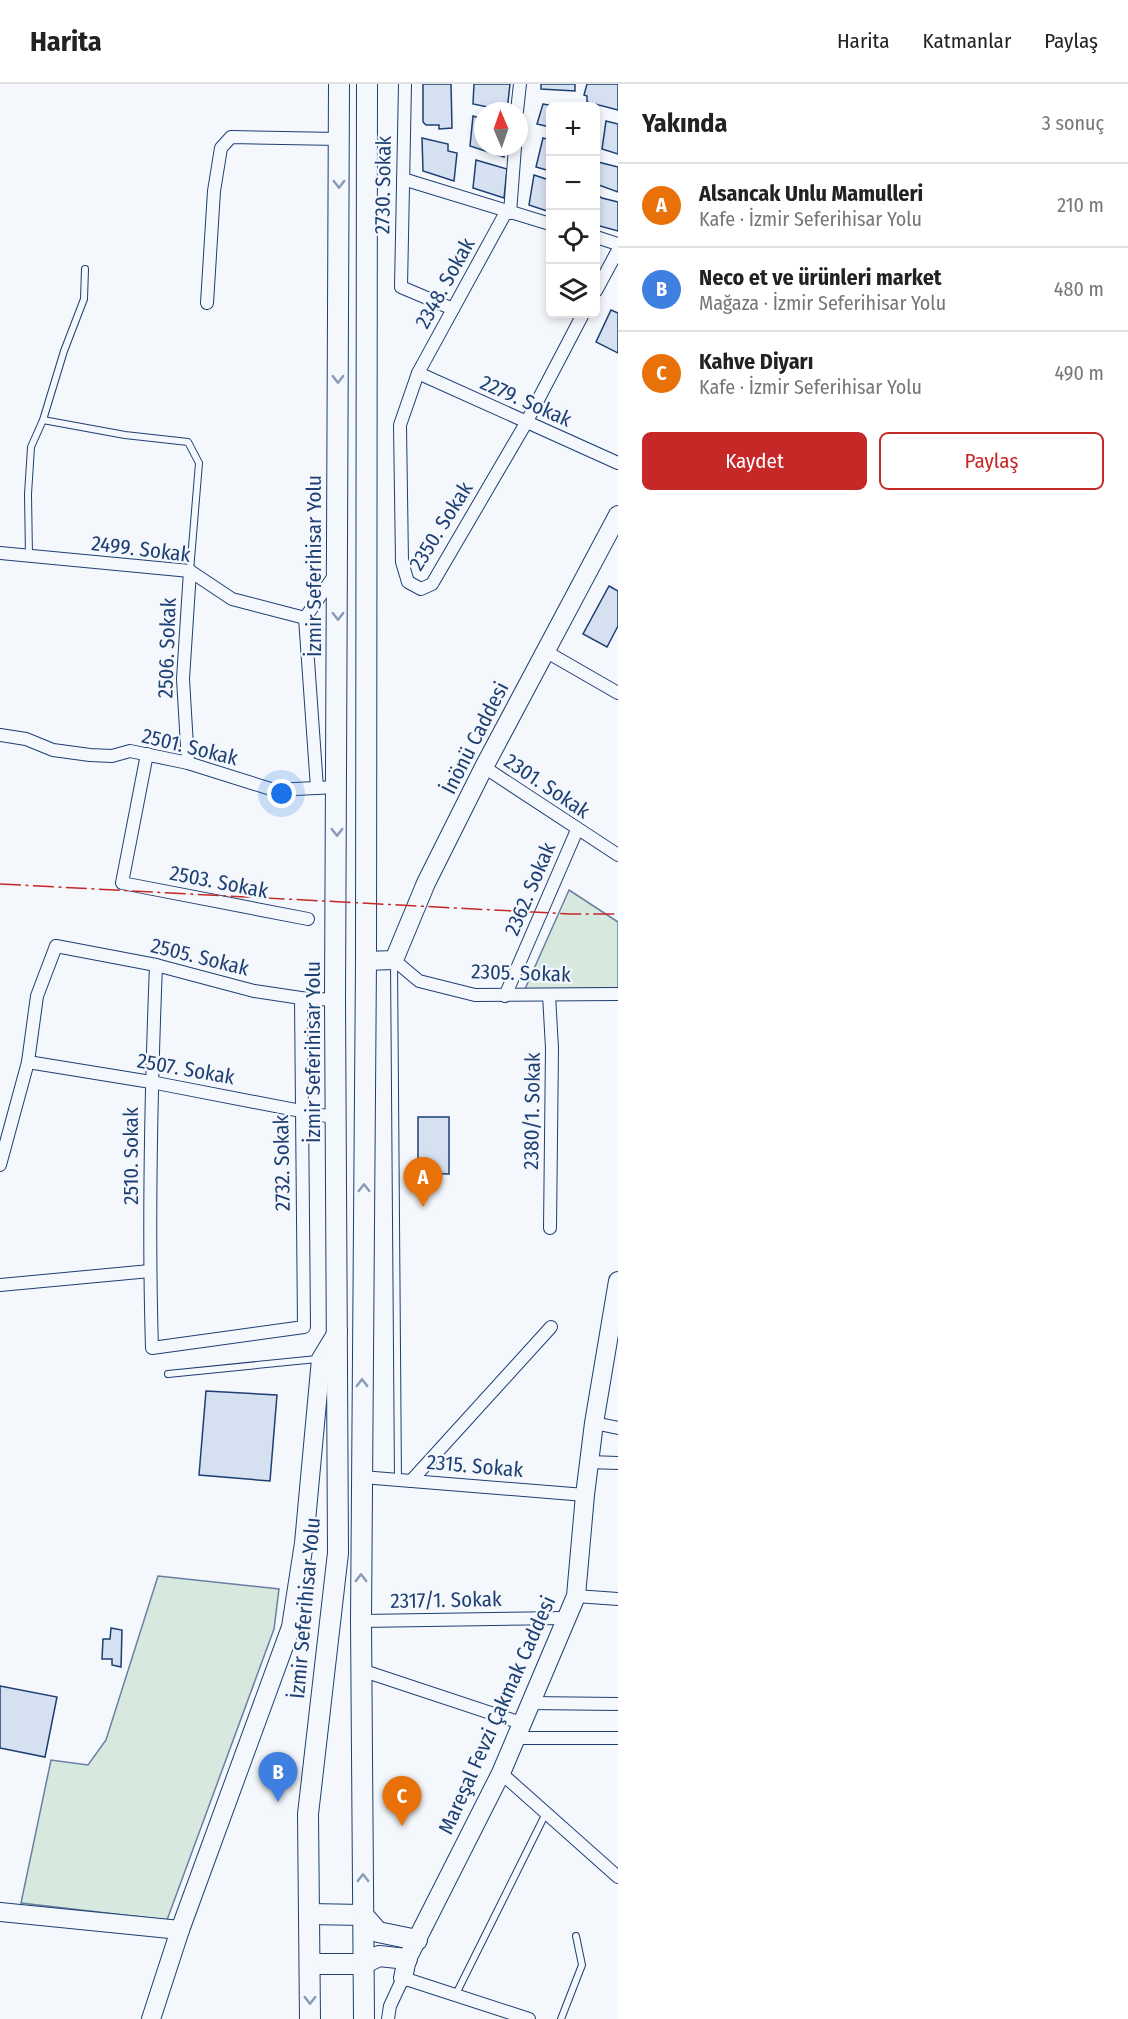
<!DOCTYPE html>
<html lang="tr">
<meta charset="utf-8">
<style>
:root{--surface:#fff;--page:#f6f6f6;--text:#222;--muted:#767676;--line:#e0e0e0;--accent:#c62828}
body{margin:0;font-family:"Fira Sans Condensed",sans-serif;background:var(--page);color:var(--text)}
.controls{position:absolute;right:18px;top:18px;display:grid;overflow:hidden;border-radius:9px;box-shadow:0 3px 9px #0003}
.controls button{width:54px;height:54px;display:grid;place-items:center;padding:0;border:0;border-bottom:2px solid var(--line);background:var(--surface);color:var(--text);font:30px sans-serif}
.compass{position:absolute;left:474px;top:18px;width:54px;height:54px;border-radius:50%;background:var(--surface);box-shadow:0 3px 9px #0003;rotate:358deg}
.you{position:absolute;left:282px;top:710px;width:21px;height:21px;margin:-15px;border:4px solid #fff;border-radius:50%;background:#1a73e8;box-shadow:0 0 0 9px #1a73e833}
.badge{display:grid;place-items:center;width:39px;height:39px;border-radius:50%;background:var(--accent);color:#fff;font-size:20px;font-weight:700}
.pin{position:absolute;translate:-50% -50px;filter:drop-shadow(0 2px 3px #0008)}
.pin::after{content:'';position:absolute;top:32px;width:21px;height:18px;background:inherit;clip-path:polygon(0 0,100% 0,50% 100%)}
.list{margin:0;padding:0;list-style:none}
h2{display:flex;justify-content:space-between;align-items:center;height:78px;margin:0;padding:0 24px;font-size:26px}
h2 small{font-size:20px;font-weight:400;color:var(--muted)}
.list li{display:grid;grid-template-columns:39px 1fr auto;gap:18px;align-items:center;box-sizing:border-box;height:84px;padding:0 24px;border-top:2px solid var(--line)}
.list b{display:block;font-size:22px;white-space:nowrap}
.list p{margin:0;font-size:20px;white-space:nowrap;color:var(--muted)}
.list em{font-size:20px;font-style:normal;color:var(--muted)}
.actions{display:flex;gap:12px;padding:18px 24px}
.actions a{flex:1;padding:14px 0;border:2px solid var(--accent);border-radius:9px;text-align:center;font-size:21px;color:var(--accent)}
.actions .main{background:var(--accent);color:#fff}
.icon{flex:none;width:33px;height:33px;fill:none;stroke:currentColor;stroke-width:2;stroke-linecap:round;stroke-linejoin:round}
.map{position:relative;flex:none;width:618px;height:1935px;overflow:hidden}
header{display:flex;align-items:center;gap:36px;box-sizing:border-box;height:84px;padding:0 30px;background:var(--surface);border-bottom:2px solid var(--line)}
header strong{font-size:28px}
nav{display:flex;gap:33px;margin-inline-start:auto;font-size:21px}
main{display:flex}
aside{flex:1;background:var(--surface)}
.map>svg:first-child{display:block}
</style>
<header>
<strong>Harita</strong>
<nav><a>Harita</a><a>Katmanlar</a><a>Paylaş</a></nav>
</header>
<main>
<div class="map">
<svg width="618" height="1935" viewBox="0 0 618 1935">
<rect width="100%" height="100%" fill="#f4f7fb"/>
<!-- green -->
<g fill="#d7e8df" stroke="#687fa3" stroke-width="1.5">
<path d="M 569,806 L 618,838 L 618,904 L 525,905 Z"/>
<path d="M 158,1492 L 279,1505 L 274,1545 L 167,1836 L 21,1819 L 51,1676 L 88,1681 L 106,1656 Z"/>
</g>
<!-- building -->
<g fill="#d5e0f0" stroke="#1d3f73" stroke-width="1.5">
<path d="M 423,0 L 451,0 L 452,44 L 439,45 L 439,41 L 426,41 L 423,38 Z"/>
<path d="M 474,0 L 510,0 L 507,27 L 473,20 Z"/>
<path d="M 541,0 L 575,0 L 575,7 L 541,5 Z"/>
<path d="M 587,0 L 618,0 L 618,26 L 587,18 L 587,12 L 584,11 Z"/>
<path d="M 543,20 L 554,22 L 550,22 L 550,43 L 537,40 Z"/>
<path d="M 473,32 L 483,35 L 483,63 L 505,63 L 504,73 L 470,62 Z"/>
<path d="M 606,37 L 618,40 L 618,70 L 602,65 Z"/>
<path d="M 422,54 L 448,60 L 448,67 L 457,69 L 454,97 L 423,87 Z"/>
<path d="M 543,54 L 550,56 L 550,87 L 536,83 Z"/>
<path d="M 476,76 L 507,85 L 504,114 L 473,104 Z"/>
<path d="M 598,78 L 618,83 L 618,108 L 596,100 Z"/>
<path d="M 534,91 L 546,95 L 550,99 L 550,128 L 529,121 Z"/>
<path d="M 596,110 L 602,114 L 618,118 L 618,147 L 596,141 Z"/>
<path d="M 611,226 L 618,229 L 618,269 L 596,258 Z"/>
<path d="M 609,502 L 618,507 L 618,542 L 607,563 L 583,550 Z"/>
<path d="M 418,1033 L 449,1033 L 449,1090 L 418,1089 Z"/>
<path d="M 206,1307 L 277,1311 L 270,1397 L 199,1391 Z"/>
<path d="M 111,1544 L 122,1546 L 121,1583 L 112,1581 L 112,1575 L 102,1575 L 103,1555 L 110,1555 Z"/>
<path d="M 0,1602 L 57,1613 L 45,1673 L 0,1664 Z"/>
</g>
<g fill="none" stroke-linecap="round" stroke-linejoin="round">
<!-- lane casing -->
<g stroke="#1d3f73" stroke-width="8">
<g id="lane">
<path d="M 43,336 L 64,267 L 84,215 L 85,185"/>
<path d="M 29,472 L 28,410 L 31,363 L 43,336 L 125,351 L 188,358 L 199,379 L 190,487"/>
<path d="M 394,877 L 398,1396"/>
<path d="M 168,1290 L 317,1275"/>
<path d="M 456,1910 L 546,1729"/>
<path d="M 561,1935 L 582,1881 L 576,1852"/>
</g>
</g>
<!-- street casing -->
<g stroke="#1d3f73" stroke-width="14">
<g id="street">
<path d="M 405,0 L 401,203 L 453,225"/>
<path d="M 517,27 L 520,0"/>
<path d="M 403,95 L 550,140"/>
<path d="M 506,128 L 418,289 L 400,341 L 402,478 L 408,498 L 421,505 L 432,500 L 526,339 L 583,230"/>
<path d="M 510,129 L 515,63"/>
<path d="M 596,153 L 618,160"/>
<path d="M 596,207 L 618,166"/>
<path d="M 207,219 L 214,107 L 221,64 L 231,53 L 339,55"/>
<path d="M 418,289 L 618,379"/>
<path d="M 0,469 L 190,487 L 232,515 L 305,534"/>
<path d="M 305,534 L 317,704"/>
<path d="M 305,534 L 336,489"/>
<path d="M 545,567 L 618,609"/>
<path d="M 0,651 L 26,655 L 53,666 L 90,671 L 112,672 L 130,667 L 188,679 L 274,706 L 337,703"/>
<path d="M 147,670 L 122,799 L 308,835"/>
<path d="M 188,679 L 183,595 L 190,487"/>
<path d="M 484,683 L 618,771"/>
<path d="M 394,876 L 419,897 L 475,911 L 618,910"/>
<path d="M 156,881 C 151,1008 148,1136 152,1264 L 304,1243 L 301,914"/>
<path d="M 549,911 L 552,964 L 550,1144"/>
<path d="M 505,912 L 577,746"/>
<path d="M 28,978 L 151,998 L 337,1034"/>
<path d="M 0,1081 L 28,978 L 37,912 L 56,862 L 156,881 L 254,907 L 301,914 L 335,916"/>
<path d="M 0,1201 L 150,1187"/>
<path d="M 594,1339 L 618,1344"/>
<path d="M 589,1378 L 618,1379"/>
<path d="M 362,1393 L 585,1411"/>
<path d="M 411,1397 L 551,1243"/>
<path d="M 576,1512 L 618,1515"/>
<path d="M 361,1537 L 566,1534"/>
<path d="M 361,1586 L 521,1639"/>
<path d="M 529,1619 L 618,1620"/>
<path d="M 515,1654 L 618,1654"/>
<path d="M 501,1689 L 618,1793"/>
<path d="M 388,1935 L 390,1922 L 403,1894 L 529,1935"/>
</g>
</g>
<!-- secondary casing -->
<g stroke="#1d3f73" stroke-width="20">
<g id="secondary">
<path d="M 366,877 L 394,876 L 426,799 L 484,683 L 618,431"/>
<path d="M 0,1828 L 180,1846"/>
<path d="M 403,1894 L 407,1875 L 501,1689 L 576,1512 L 585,1411 L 594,1339 L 618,1197"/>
<path d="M 151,1935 L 180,1846 L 291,1543 L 304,1459 L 321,1275 L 338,1247"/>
</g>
</g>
<!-- primary casing -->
<g stroke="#1d3f73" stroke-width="22">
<g id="primary">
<path d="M 309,1830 L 363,1831 L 378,1848 L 417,1856"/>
<path d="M 311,1880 L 363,1880 L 379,1872 L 407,1875"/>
<path d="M 310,1935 L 308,1730 L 338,1469 L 335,916 L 339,0"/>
<path d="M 364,1935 L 361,1537 L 366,877 L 367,0"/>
</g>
</g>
<!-- lane -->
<use href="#lane" stroke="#f4f7fb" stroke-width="6"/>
<!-- street -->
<use href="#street" stroke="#f4f7fb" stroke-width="12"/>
<!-- secondary -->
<use href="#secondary" stroke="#f4f7fb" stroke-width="18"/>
<!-- primary -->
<use href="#primary" stroke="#f4f7fb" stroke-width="20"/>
<!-- power -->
<path stroke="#c62828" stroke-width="1.5" stroke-dasharray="21 4.5 3 4.5" stroke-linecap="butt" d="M 0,800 L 570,830 L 618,830"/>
</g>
<!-- one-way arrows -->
<defs><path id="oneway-chevron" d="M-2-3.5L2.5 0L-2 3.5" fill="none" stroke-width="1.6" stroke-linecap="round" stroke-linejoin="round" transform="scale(1.5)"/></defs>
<g stroke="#889bb7">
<use href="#oneway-chevron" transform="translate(339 100) rotate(90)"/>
<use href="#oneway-chevron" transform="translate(338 295) rotate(90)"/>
<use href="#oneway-chevron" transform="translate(338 532) rotate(90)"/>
<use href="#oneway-chevron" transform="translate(337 748) rotate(90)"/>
<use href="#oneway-chevron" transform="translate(364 1104) rotate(-90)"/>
<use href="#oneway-chevron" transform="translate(362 1299) rotate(-90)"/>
<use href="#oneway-chevron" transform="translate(361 1494) rotate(-90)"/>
<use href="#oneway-chevron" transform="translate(363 1794) rotate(-90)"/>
<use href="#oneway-chevron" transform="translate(310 1916) rotate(90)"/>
</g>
<g text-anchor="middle" stroke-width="4.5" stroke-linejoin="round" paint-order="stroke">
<!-- street labels -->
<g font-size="21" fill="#1d3f73" stroke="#f4f7fb">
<text transform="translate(383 101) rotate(-89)" y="7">2730. Sokak</text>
<text transform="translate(445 199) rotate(-61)" y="7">2348. Sokak</text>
<text transform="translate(526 317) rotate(24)" y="7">2279. Sokak</text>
<text transform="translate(441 442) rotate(-58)" y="7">2350. Sokak</text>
<text transform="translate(141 465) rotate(7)" y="7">2499. Sokak</text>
<text transform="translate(314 482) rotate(-90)" y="7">İzmir Seferihisar Yolu</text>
<text transform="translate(167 564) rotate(-88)" y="7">2506. Sokak</text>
<text transform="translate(475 654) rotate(-63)" y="7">İnönü Caddesi</text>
<text transform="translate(190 663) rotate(14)" y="7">2501. Sokak</text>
<text transform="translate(547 702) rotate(34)" y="7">2301. Sokak</text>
<text transform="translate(219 798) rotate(11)" y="7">2503. Sokak</text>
<text transform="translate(530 805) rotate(-67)" y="7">2362. Sokak</text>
<text transform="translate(200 873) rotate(14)" y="7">2505. Sokak</text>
<text transform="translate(521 889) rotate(2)" y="7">2305. Sokak</text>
<text transform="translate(313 968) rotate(-90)" y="7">İzmir Seferihisar Yolu</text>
<text transform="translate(186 985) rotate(10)" y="7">2507. Sokak</text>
<text transform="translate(532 1027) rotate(-89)" y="7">2380/1. Sokak</text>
<text transform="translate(131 1072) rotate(-90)" y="7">2510. Sokak</text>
<text transform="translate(282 1079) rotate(-91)" y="7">2732. Sokak</text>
<text transform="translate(475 1382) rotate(5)" y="7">2315. Sokak</text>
<text transform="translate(446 1516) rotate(-1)" y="7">2317/1. Sokak</text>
<text transform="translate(305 1524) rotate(-85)" y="7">İzmir Seferihisar Yolu</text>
<text transform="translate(497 1631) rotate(-66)" y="7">Mareşal Fevzi Çakmak Caddesi</text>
</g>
</g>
</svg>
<div class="controls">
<button>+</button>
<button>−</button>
<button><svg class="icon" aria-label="locate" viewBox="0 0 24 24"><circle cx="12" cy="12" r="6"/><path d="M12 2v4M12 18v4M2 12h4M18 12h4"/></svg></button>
<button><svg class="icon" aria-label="layers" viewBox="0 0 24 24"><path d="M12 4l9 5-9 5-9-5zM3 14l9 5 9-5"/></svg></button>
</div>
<svg class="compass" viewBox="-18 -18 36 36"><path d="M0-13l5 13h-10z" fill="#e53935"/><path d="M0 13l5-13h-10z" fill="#767676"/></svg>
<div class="you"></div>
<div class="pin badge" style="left:423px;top:1123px;background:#e8710a">A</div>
<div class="pin badge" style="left:278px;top:1718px;background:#3f7fe0">B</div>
<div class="pin badge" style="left:402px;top:1742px;background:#e8710a">C</div>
</div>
<aside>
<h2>Yakında<small>3 sonuç</small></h2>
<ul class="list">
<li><span class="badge" style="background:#e8710a">A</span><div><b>Alsancak Unlu Mamulleri</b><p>Kafe · İzmir Seferihisar Yolu</p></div><em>210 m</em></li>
<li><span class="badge" style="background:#3f7fe0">B</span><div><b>Neco et ve ürünleri market</b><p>Mağaza · İzmir Seferihisar Yolu</p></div><em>480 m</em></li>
<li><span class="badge" style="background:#e8710a">C</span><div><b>Kahve Diyarı</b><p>Kafe · İzmir Seferihisar Yolu</p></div><em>490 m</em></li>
</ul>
<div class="actions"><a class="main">Kaydet</a><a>Paylaş</a></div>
</aside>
</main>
